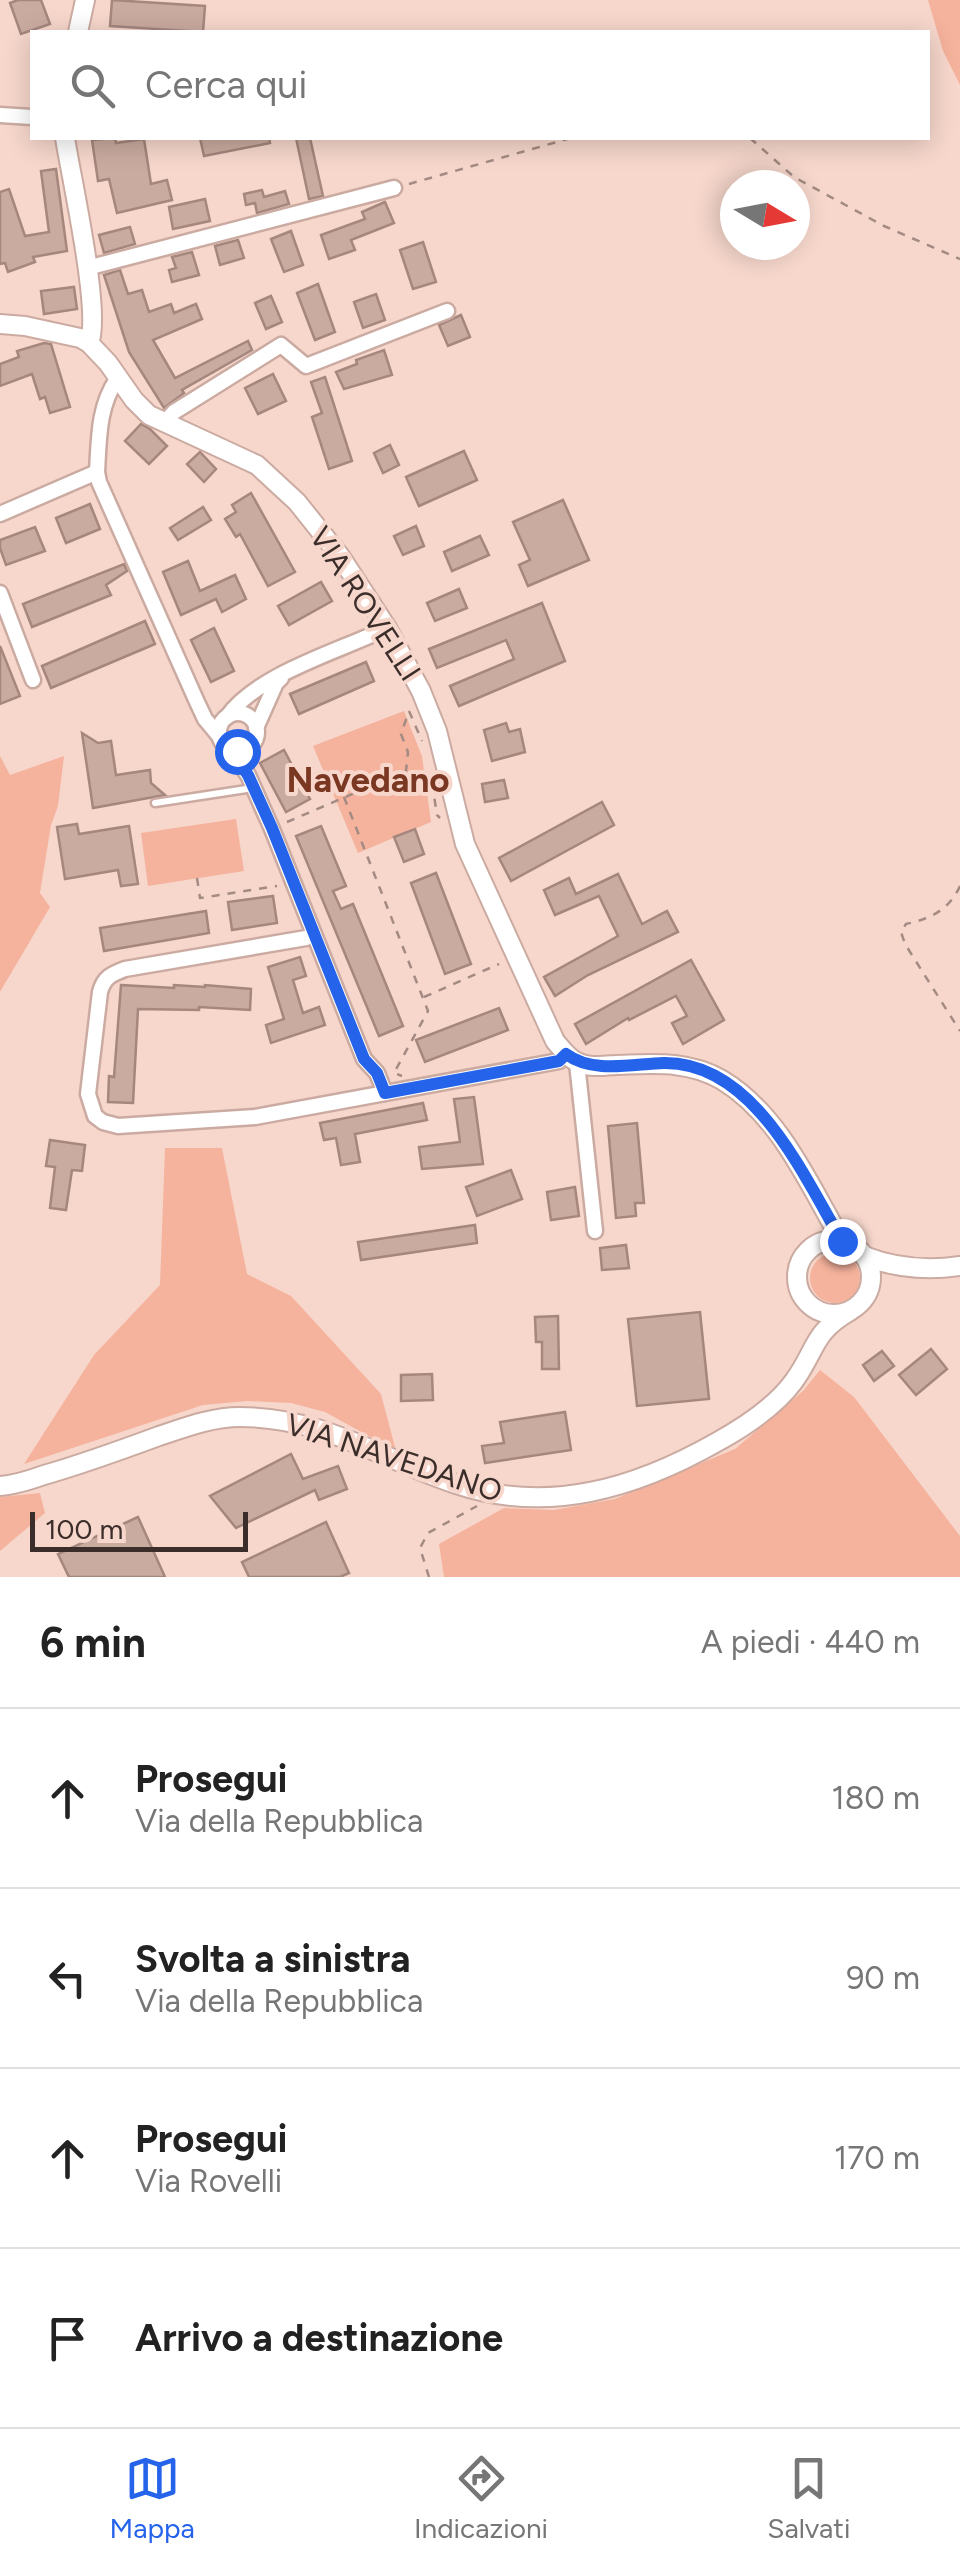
<!DOCTYPE html>
<html lang="it">
<meta charset="utf-8">
<style>
:root{--surface:#fff;--page:#f6f6f6;--text:#222;--muted:#767676;--line:#e0e0e0;--accent:#2563eb}
body{margin:0;font-family:Figtree,sans-serif;background:var(--page);color:var(--text)}
.compass{position:absolute;left:720px;top:170px;width:90px;height:90px;border-radius:50%;background:var(--surface);box-shadow:0 5px 25px #0003;rotate:100deg}
.scale{position:absolute;left:30px;bottom:25px;width:218px;box-sizing:border-box;padding-left:10px;border:5px solid #3b2e2a;border-top:0;font-size:28px;line-height:35px;white-space:nowrap;color:#3b2e2a;-webkit-text-stroke:8px #f7d7cc;paint-order:stroke}
.stop{position:absolute;width:30px;height:30px;margin:-22px;border:8px solid #2563eb;border-radius:50%;background:#fff}
.stop.end{background:#2563eb;border-color:#fff;box-shadow:0 2px 10px #0008}
.list{margin:0;padding:0;list-style:none}
h2{display:flex;justify-content:space-between;align-items:center;height:130px;margin:0;padding:0 40px;font-size:42px}
h2 small{font-size:32px;font-weight:400;color:var(--muted)}
.list li{display:grid;grid-template-columns:65px 1fr auto;gap:30px;align-items:center;box-sizing:border-box;height:180px;padding:0 40px;border-top:2px solid var(--line)}
.list b{display:block;font-size:38px;white-space:nowrap}
.list p{margin:0;font-size:32px;white-space:nowrap;color:var(--muted)}
.list em{font-size:32px;font-style:normal;color:var(--muted)}
.icon{flex:none;width:55px;height:55px;fill:none;stroke:currentColor;stroke-width:2;stroke-linecap:round;stroke-linejoin:round}
.map{position:relative;flex:none;width:960px;height:1577px;overflow:hidden}
.search{position:absolute;background:var(--surface);box-shadow:0 5px 25px #0003;left:30px;right:30px;top:30px;height:110px;display:flex;align-items:center;gap:25px;box-sizing:border-box;padding:0 35px;border-radius:0px;color:var(--muted);font-size:38px}
.sheet{height:850px;background:var(--surface)}
nav{display:flex;justify-content:space-around;align-items:center;box-sizing:border-box;height:140px;border-top:2px solid var(--line);background:var(--surface);font-size:28px;color:var(--muted)}
nav a{display:grid;justify-items:center;gap:5px}
nav .on{color:var(--accent)}
.map>svg:first-child{display:block}
</style>
<div class="map">
<svg width="960" height="1577" viewBox="0 0 960 1577">
<rect width="100%" height="100%" fill="#f7d7cc"/>
<!-- green -->
<g fill="#f5b29c">
<path d="M 928,0 L 960,0 L 960,85 L 943,51 Z"/>
<path d="M 404,711 L 422,756 L 431,822 L 358,853 L 313,746 Z"/>
<path d="M 0,756 L 10,775 L 64,756 L 58,806 L 51,825 L 40,893 L 50,907 L 0,992 Z"/>
<path d="M 236,819 L 244,871 L 148,886 L 141,833 Z"/>
<path d="M 165,1148 L 222,1148 L 247,1274 L 291,1296 L 381,1394 L 396,1451 L 325,1412 L 291,1403 L 247,1401 L 203,1405 L 24,1464 L 94,1355 L 160,1285 Z"/>
<circle cx="835" cy="1278" r="25"/>
<path d="M 820,1370 L 854,1397 L 960,1536 L 960,1577 L 444,1577 L 439,1544 L 504,1508 L 554,1510 L 615,1499 L 735,1449 L 803,1391 Z"/>
<path d="M 40,1493 L 45,1513 L 0,1551 L 0,1497 Z"/>
</g>
<!-- building -->
<g fill="#caaba0" stroke="#a5877e" stroke-width="2.5">
<path d="M 18,0 L 41,0 L 50,24 L 21,34 L 10,3 Z"/>
<path d="M 112,0 L 205,6 L 203,32 L 110,26 Z"/>
<path d="M 115,138 L 116,143 L 144,139 L 151,184 L 167,180 L 172,200 L 117,213 L 109,179 L 98,181 L 92,140 Z"/>
<path d="M 200,138 L 269,138 L 270,143 L 204,156 Z"/>
<path d="M 296,138 L 310,138 L 323,196 L 309,199 Z"/>
<path d="M 56,169 L 67,251 L 33,257 L 35,262 L 8,272 L 5,263 L 0,264 L 0,192 L 9,189 L 25,236 L 49,232 L 41,171 Z"/>
<path d="M 262,190 L 264,197 L 285,191 L 289,204 L 257,213 L 255,203 L 246,205 L 244,194 Z"/>
<path d="M 205,199 L 210,221 L 173,229 L 169,207 Z"/>
<path d="M 385,202 L 394,223 L 351,240 L 355,250 L 329,259 L 321,235 L 365,219 L 362,212 Z"/>
<path d="M 130,227 L 135,244 L 104,253 L 99,235 Z"/>
<path d="M 291,231 L 303,265 L 284,272 L 271,239 Z"/>
<path d="M 238,240 L 244,258 L 220,265 L 215,246 Z"/>
<path d="M 423,242 L 436,282 L 413,289 L 400,250 Z"/>
<path d="M 192,252 L 199,275 L 172,282 L 169,270 L 176,268 L 172,257 Z"/>
<path d="M 120,270 L 128,294 L 142,290 L 149,312 L 171,304 L 174,313 L 196,304 L 202,319 L 153,340 L 175,378 L 248,341 L 252,350 L 182,390 L 184,393 L 164,408 L 129,352 L 104,275 Z"/>
<path d="M 318,284 L 335,332 L 315,340 L 297,293 Z"/>
<path d="M 74,287 L 77,309 L 44,314 L 41,291 Z"/>
<path d="M 376,294 L 385,320 L 363,328 L 354,302 Z"/>
<path d="M 271,296 L 282,322 L 266,329 L 255,303 Z"/>
<path d="M 461,315 L 470,337 L 448,346 L 439,325 Z"/>
<path d="M 44,343 L 51,344 L 70,407 L 50,413 L 45,397 L 40,399 L 32,374 L 0,386 L 0,364 L 19,357 L 17,351 Z"/>
<path d="M 384,350 L 392,375 L 344,389 L 336,372 L 357,364 L 356,360 Z"/>
<path d="M 273,374 L 286,401 L 258,414 L 245,388 Z"/>
<path d="M 325,377 L 352,461 L 329,469 L 312,417 L 322,413 L 311,382 Z"/>
<path d="M 141,424 L 150,429 L 167,446 L 149,464 L 125,441 Z"/>
<path d="M 390,445 L 399,465 L 383,473 L 374,453 Z"/>
<path d="M 464,451 L 477,480 L 419,506 L 406,477 Z"/>
<path d="M 200,452 L 216,469 L 204,482 L 187,464 Z"/>
<path d="M 251,493 L 295,572 L 268,586 L 240,534 L 236,537 L 225,519 L 236,512 L 232,505 Z"/>
<path d="M 563,500 L 589,560 L 528,586 L 519,565 L 530,560 L 513,522 Z"/>
<path d="M 90,504 L 100,529 L 66,543 L 56,518 Z"/>
<path d="M 203,507 L 211,520 L 178,540 L 170,528 Z"/>
<path d="M 416,526 L 424,546 L 403,555 L 394,536 Z"/>
<path d="M 35,527 L 45,551 L 6,565 L 0,548 L 0,540 Z"/>
<path d="M 480,536 L 489,555 L 452,571 L 444,552 Z"/>
<path d="M 188,561 L 200,591 L 235,575 L 246,599 L 222,612 L 216,599 L 181,615 L 163,572 Z"/>
<path d="M 124,564 L 127,571 L 106,585 L 111,595 L 32,627 L 23,604 Z"/>
<path d="M 321,582 L 332,601 L 289,625 L 278,606 Z"/>
<path d="M 459,589 L 467,608 L 435,621 L 427,603 Z"/>
<path d="M 542,603 L 565,661 L 459,706 L 450,686 L 514,659 L 506,640 L 437,668 L 429,649 Z"/>
<path d="M 145,621 L 155,644 L 51,688 L 42,666 Z"/>
<path d="M 214,628 L 234,671 L 211,682 L 191,640 Z"/>
<path d="M 0,646 L 20,696 L 0,704 Z"/>
<path d="M 366,662 L 374,681 L 299,714 L 290,694 Z"/>
<path d="M 506,723 L 509,732 L 520,729 L 525,752 L 492,761 L 484,730 Z"/>
<path d="M 82,733 L 98,743 L 111,741 L 116,775 L 150,770 L 151,783 L 165,795 L 93,808 Z"/>
<path d="M 284,750 L 310,799 L 286,812 L 260,763 Z"/>
<path d="M 504,780 L 508,798 L 485,802 L 482,784 Z"/>
<path d="M 602,802 L 614,825 L 511,881 L 499,858 Z"/>
<path d="M 77,824 L 79,834 L 129,826 L 138,884 L 121,886 L 118,870 L 65,879 L 57,827 Z"/>
<path d="M 321,826 L 346,886 L 333,891 L 341,909 L 353,904 L 403,1026 L 379,1036 L 296,836 Z"/>
<path d="M 415,829 L 424,854 L 404,862 L 394,837 Z"/>
<path d="M 436,873 L 471,964 L 445,974 L 411,883 Z"/>
<path d="M 618,874 L 642,924 L 667,911 L 678,932 L 588,975 L 555,996 L 544,977 L 618,936 L 599,896 L 555,915 L 544,890 L 569,878 L 576,894 Z"/>
<path d="M 273,896 L 277,923 L 232,930 L 228,902 Z"/>
<path d="M 206,911 L 209,933 L 104,951 L 100,928 Z"/>
<path d="M 300,957 L 306,976 L 293,980 L 303,1013 L 319,1007 L 325,1025 L 271,1043 L 266,1025 L 284,1019 L 268,967 Z"/>
<path d="M 691,960 L 724,1020 L 683,1044 L 672,1023 L 687,1016 L 676,996 L 629,1020 L 628,1018 L 586,1044 L 575,1024 Z"/>
<path d="M 121,985 L 174,988 L 174,985 L 205,987 L 205,985 L 251,989 L 250,1010 L 199,1007 L 199,1010 L 138,1009 L 133,1103 L 108,1102 L 109,1076 L 114,1077 Z"/>
<path d="M 499,1008 L 508,1030 L 425,1062 L 416,1040 Z"/>
<path d="M 474,1097 L 483,1164 L 422,1169 L 419,1147 L 460,1142 L 454,1099 Z"/>
<path d="M 423,1103 L 427,1120 L 355,1134 L 360,1162 L 341,1165 L 336,1138 L 324,1140 L 320,1123 Z"/>
<path d="M 637,1123 L 644,1203 L 635,1203 L 636,1216 L 616,1218 L 608,1126 Z"/>
<path d="M 50,1140 L 85,1145 L 82,1171 L 72,1170 L 66,1210 L 50,1208 L 55,1167 L 46,1166 Z"/>
<path d="M 511,1170 L 522,1199 L 477,1216 L 466,1187 Z"/>
<path d="M 575,1187 L 579,1216 L 551,1220 L 547,1192 Z"/>
<path d="M 475,1225 L 477,1243 L 361,1260 L 358,1242 Z"/>
<path d="M 626,1245 L 629,1268 L 602,1270 L 600,1248 Z"/>
<path d="M 700,1312 L 709,1399 L 637,1406 L 628,1319 Z"/>
<path d="M 558,1316 L 559,1369 L 542,1369 L 542,1342 L 536,1342 L 535,1317 Z"/>
<path d="M 931,1349 L 947,1369 L 916,1395 L 899,1375 Z"/>
<path d="M 882,1351 L 894,1366 L 874,1381 L 863,1365 Z"/>
<path d="M 432,1374 L 433,1400 L 401,1401 L 401,1375 Z"/>
<path d="M 565,1412 L 571,1450 L 485,1463 L 482,1446 L 504,1443 L 500,1422 Z"/>
<path d="M 291,1454 L 303,1479 L 338,1466 L 347,1489 L 319,1500 L 315,1490 L 236,1528 L 210,1496 Z"/>
<path d="M 138,1517 L 165,1577 L 69,1577 L 58,1554 Z"/>
<path d="M 326,1522 L 349,1573 L 340,1577 L 249,1577 L 242,1562 Z"/>
</g>
<g fill="none" stroke-linecap="round" stroke-linejoin="round">
<!-- service casing -->
<g stroke="#cbaba1" stroke-width="11">
<path id="service" d="M 155,803 L 253,788"/>
</g>
<!-- minor casing -->
<g stroke="#cbaba1" stroke-width="19">
<g id="minor">
<path d="M 0,115 L 32,117"/>
<path d="M 87,268 L 394,188"/>
<path d="M 117,379 C 98,407 99,439 97,472 L 99,482 L 197,702 L 205,719 L 220,737"/>
<path d="M 164,423 L 174,412 L 281,345 L 306,366 L 447,311"/>
<path d="M 0,514 L 97,472"/>
<path d="M 0,593 L 33,680"/>
<circle cx="238" cy="732" r="19"/>
<path d="M 227,717 C 257,674 340,651 387,628"/>
<path d="M 256,728 L 276,683 L 281,678"/>
<path d="M 229,749 L 248,775 L 272,829 L 364,1059 L 377,1073 L 385,1093"/>
<path d="M 313,935 L 306,938 L 125,969 C 112,974 104,977 100,992 L 88,1094 L 95,1116 L 103,1122 L 118,1126 L 255,1117 L 559,1061 L 566,1054"/>
<path d="M 577,1063 L 595,1231"/>
</g>
</g>
<!-- tertiary casing -->
<g stroke="#cbaba1" stroke-width="22">
<g id="tertiary">
<path d="M 78,32 L 85,0"/>
<path d="M 65,138 C 71,177 102,314 89,343"/>
<path d="M 0,324 L 25,326 L 80,338 L 89,343 L 108,363 L 134,400 L 149,415 L 257,465 L 297,502 L 340,556 L 387,628 L 421,691 L 437,731 L 465,844 L 555,1041 C 561,1048 568,1058 577,1062 C 588,1068 603,1066 616,1065 C 653,1064 688,1060 722,1080 C 780,1115 809,1185 842,1241"/>
<circle cx="834" cy="1277" r="37"/>
<path d="M 864,1256 C 895,1268 927,1271 960,1266"/>
<path d="M 0,1486 C 15,1485 30,1480 44,1475 C 83,1464 121,1450 159,1436 C 186,1427 212,1417 240,1417 C 325,1417 380,1459 456,1484 C 548,1515 636,1488 717,1442 C 744,1427 776,1406 794,1381 C 817,1349 812,1333 850,1311"/>
</g>
</g>
<!-- path -->
<g stroke="#a38b83" stroke-width="2.5" stroke-dasharray="8 8" stroke-linecap="butt">
<path d="M 750,138 L 794,177 L 884,226 L 960,259"/>
<path d="M 409,184 L 571,138"/>
<path d="M 409,711 L 422,741"/>
<path d="M 432,783 L 437,815 L 440,818"/>
<path d="M 344,797 L 428,1011 L 394,1073 L 402,1076"/>
<path d="M 287,822 L 406,771 L 408,752 L 401,734 L 409,711"/>
<path d="M 197,878 L 200,898 L 277,886"/>
<path d="M 960,886 C 949,910 930,919 906,924 L 901,932 L 905,944 L 960,1031"/>
<path d="M 424,997 L 499,964"/>
<path d="M 429,1577 L 420,1548 L 428,1533 L 477,1506"/>
</g>
<!-- service -->
<use href="#service" stroke="#fff" stroke-width="6"/>
<!-- minor -->
<use href="#minor" stroke="#fff" stroke-width="14"/>
<!-- tertiary -->
<use href="#tertiary" stroke="#fff" stroke-width="18"/>
</g>
<g fill="none" stroke-linecap="round" stroke-linejoin="round">
<!-- route -->
<path stroke="#2563eb" stroke-width="12" d="M 237,751 L 229,749 L 248,775 L 272,828 L 364,1059 L 377,1073 L 385,1093 L 559,1061 L 566,1054 C 593,1074 632,1064 664,1063 C 754,1062 803,1175 842,1241"/>
</g>
<g text-anchor="middle" stroke-width="8" stroke-linejoin="round" paint-order="stroke">
<!-- street labels -->
<g font-size="30" fill="#3b2e2a" stroke="#f7d7cc">
<text transform="translate(365 604) rotate(57)" y="10">VIA ROVELLI</text>
<text transform="translate(394 1458) rotate(18)" y="10">VIA NAVEDANO</text>
</g>
<!-- quarter labels -->
<g font-size="35" font-weight="bold" fill="#7a3721" stroke="#f7d7cc">
<text x="368" y="792">Navedano</text>
</g>
</g>
</svg>
<svg class="compass" viewBox="-18 -18 36 36"><path d="M0-13l5 13h-10z" fill="#e53935"/><path d="M0 13l5-13h-10z" fill="#767676"/></svg>
<div class="scale">100 m</div>
<div class="stop" style="left:237px;top:751px"></div>
<div class="stop end" style="left:842px;top:1241px"></div>
<div class="search"><svg class="icon" aria-label="search" viewBox="0 0 24 24"><circle cx="10" cy="10" r="6"/><path d="M15 15l6 6"/></svg>Cerca qui</div>
</div>
<section class="sheet">
<h2>6 min<small>A piedi · 440 m</small></h2>
<ul class="list">
<li><svg class="icon" aria-label="ahead" viewBox="0 0 24 24"><path d="M12 20V5M6 11l6-6 6 6"/></svg><div><b>Prosegui</b><p>Via della Repubblica</p></div><em>180 m</em></li>
<li><svg class="icon" aria-label="left" viewBox="0 0 24 24"><path d="M17 20v-9H6M10 6l-5 5 5 5"/></svg><div><b>Svolta a sinistra</b><p>Via della Repubblica</p></div><em>90 m</em></li>
<li><svg class="icon" aria-label="ahead" viewBox="0 0 24 24"><path d="M12 20V5M6 11l6-6 6 6"/></svg><div><b>Prosegui</b><p>Via Rovelli</p></div><em>170 m</em></li>
<li><svg class="icon" aria-label="arrive" viewBox="0 0 24 24"><path d="M6 21V4h12l-3 4 3 4H6"/></svg><div><b>Arrivo a destinazione</b></div></li>
</ul>
</section>
<nav>
<a class="on"><svg class="icon" aria-label="map" viewBox="0 0 24 24"><path d="M3 6l6-2 6 2 6-2v14l-6 2-6-2-6 2zM9 4v14M15 6v14"/></svg>Mappa</a>
<a><svg class="icon" aria-label="directions" viewBox="0 0 24 24"><path d="M12 3l9 9-9 9-9-9zM9 14v-3h6M13 9l2 2-2 2"/></svg>Indicazioni</a>
<a><svg class="icon" aria-label="saved" viewBox="0 0 24 24"><path d="M7 4h10v16l-5-4-5 4z"/></svg>Salvati</a>
</nav>
